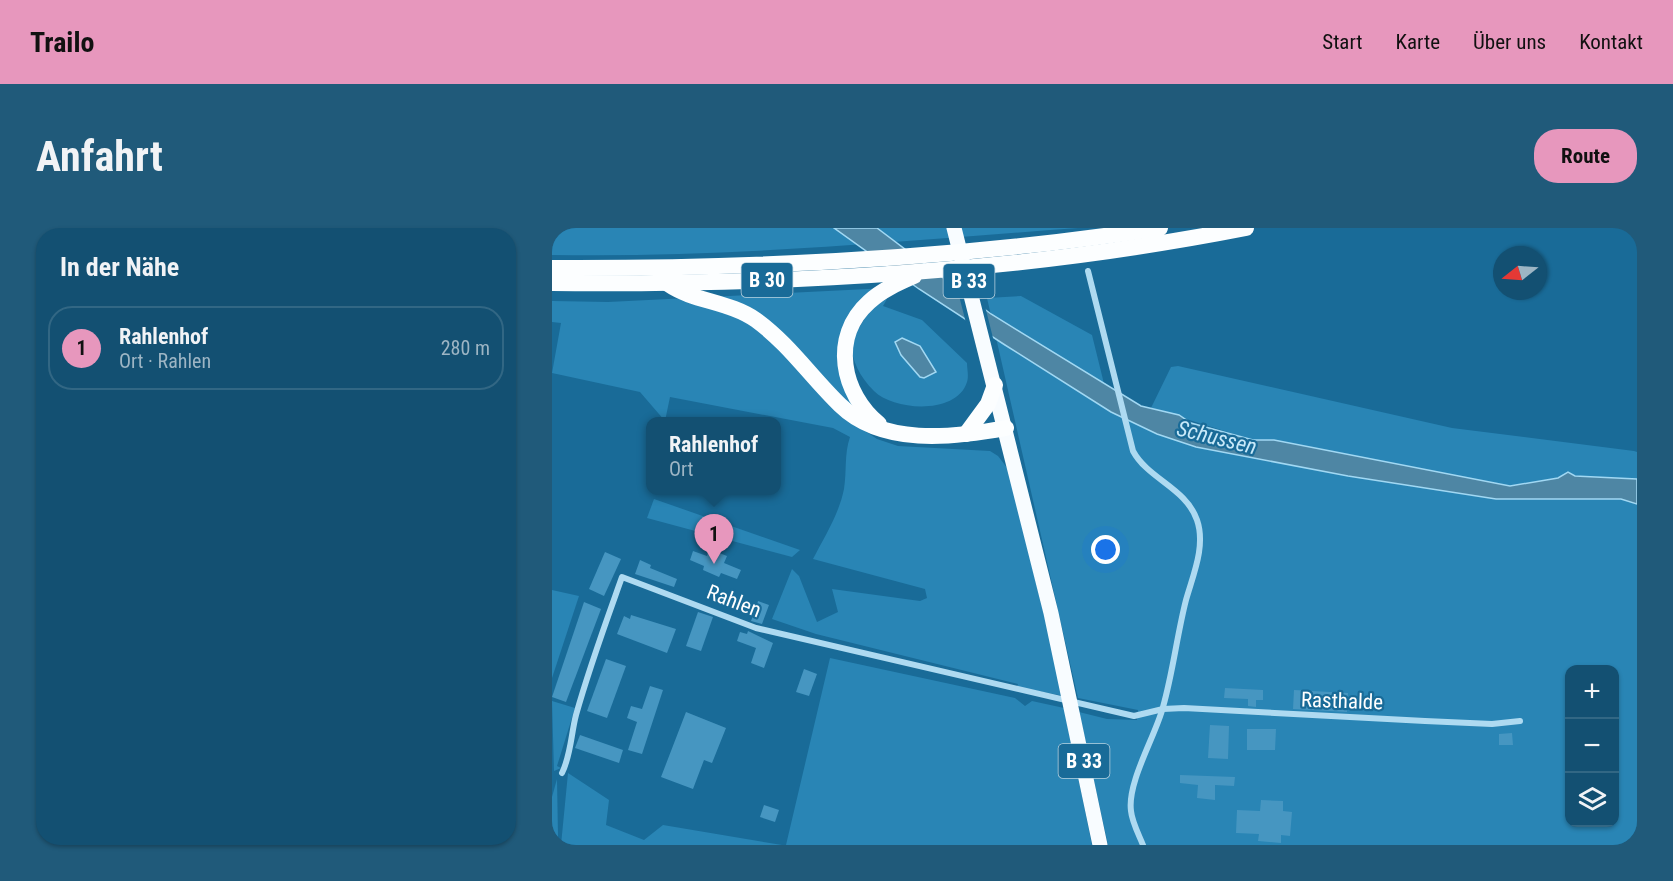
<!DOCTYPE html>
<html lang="de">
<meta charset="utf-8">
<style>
:root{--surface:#135072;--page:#205a7a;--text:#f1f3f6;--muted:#9db5c4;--line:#326784;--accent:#e797bd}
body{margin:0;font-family:"Roboto Condensed",sans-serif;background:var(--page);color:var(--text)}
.controls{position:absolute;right:18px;bottom:18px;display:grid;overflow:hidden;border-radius:12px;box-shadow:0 2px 4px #0004}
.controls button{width:54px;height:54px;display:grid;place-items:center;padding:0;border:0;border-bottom:2px solid var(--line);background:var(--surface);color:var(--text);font:30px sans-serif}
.compass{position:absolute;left:941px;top:18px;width:54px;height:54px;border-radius:50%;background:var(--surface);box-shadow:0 2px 4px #0004;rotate:253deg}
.you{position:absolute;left:554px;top:322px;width:21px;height:21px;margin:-15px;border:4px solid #fff;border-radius:50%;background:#1a73e8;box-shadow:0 0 0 9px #1a73e833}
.badge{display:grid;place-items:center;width:39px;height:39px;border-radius:50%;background:var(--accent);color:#111;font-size:20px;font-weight:700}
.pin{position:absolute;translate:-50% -50px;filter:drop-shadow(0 2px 3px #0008)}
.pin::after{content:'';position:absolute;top:32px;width:21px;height:18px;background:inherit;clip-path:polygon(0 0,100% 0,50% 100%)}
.popup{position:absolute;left:94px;top:189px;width:135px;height:78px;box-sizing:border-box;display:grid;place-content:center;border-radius:12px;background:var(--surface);filter:drop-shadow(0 2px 4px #0005);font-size:20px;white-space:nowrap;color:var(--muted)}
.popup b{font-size:22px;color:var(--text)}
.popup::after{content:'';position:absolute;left:50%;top:100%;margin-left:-12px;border:12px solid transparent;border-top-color:var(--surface)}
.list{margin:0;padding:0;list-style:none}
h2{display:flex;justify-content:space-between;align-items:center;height:78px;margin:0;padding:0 24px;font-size:26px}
h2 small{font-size:20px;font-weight:400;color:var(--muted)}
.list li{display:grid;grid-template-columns:39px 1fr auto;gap:18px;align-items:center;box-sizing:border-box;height:84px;margin:0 12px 12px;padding:0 12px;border:2px solid var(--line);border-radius:24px}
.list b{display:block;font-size:22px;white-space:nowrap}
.list p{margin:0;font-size:20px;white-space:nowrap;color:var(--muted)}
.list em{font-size:20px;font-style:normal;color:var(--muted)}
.icon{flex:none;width:33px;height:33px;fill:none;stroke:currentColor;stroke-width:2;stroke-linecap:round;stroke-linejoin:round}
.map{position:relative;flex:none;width:1085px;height:617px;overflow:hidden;border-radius:24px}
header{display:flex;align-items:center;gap:36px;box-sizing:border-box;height:84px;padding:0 30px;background:var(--accent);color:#111}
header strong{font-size:28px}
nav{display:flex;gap:33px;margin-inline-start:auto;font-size:21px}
.intro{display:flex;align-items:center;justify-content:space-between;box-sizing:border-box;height:144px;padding:0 36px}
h1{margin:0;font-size:42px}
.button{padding:15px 27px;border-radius:24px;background:var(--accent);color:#111;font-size:21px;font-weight:700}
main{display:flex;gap:36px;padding:0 36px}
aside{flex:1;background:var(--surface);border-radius:24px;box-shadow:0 2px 4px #0004}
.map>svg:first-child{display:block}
</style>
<header>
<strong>Trailo</strong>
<nav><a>Start</a><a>Karte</a><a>Über uns</a><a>Kontakt</a></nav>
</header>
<div class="intro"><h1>Anfahrt</h1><a class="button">Route</a></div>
<main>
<aside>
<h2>In der Nähe<small></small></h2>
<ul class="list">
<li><span class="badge">1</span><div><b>Rahlenhof</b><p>Ort · Rahlen</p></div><em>280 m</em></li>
</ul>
</aside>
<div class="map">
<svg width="1085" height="617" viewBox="0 0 1085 617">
<rect width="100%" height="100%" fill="#196b98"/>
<!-- green -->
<g fill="#2985b5" fill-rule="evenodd">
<path d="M 0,0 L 526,0 C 351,13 176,30 0,27 Z"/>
<path d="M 336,60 L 296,106 L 303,169 L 300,194 L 325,211 L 346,218 L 438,223 L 446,228 L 456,241 L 512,468 L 465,459 L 466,456 L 264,406 L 220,391 L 240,341 L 247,348 L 265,394 L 286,384 L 280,361 L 368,373 L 375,370 L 373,361 L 261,331 C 273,308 287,286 292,261 C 295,242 292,227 298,209 L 281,200 L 118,169 L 113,193 L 88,164 L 0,145 L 9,95 L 0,94 L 0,73 L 56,74 Z"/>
<path d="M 469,68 L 540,107 L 559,184 L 724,233 L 796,248 L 944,271 L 1069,271 L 1085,276 L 1085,617 L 556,617 L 527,484 L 555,491 L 585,492 L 586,482 L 526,470 L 435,70 ZM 1017,442 L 1062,442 L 1062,594 L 1017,594 Z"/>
<path d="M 335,71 L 331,78 L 370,92 L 415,135 C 415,140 417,149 415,154 C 405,187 342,183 322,163 C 307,148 301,134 298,115 L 319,80 Z"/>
<path d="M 626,138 L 900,200 L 1082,223 L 1085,224 L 1085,251 L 1023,248 L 1016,244 L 1006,250 L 958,258 L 722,212 L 701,212 L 599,180 L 619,139 Z"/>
<path d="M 102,271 L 248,322 L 240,329 L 95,290 Z"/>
<path d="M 0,362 L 27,368 L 0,450 Z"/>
<path d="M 278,430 L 463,470 L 473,478 L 480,473 L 512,480 L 540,617 L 234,617 Z"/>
<path d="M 0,473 L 23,480 L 5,538 L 9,540 L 2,543 Z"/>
<path d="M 16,545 L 57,572 L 54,597 L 92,612 L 111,597 L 230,617 L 9,617 Z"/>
<path d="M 5,551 L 6,609 L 4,617 L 0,617 L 0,569 Z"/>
</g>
<!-- water -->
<g fill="#4e86a4" stroke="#a1d8f3" stroke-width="1.5">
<path d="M 282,0 L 325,0 L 439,86 L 589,178 L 627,187 L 639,195 L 701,212 L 722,212 L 958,258 L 1006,250 L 1016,244 L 1023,248 L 1085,251 L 1085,276 L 1069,271 L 944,271 L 796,248 L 644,219 L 605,206 L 559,184 L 453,117 L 367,61 Z"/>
<path d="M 350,110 L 368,118 L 384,144 L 372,150 L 368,149 L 349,127 L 343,114 Z"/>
</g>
<!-- pier -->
<path fill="#196b98" d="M 404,56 L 433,78 L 442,114 L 414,95 Z"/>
<!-- building -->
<g fill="#4696c1">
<path d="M 157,321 L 175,328 L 172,335 L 189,342 L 185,351 L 169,345 L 167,349 L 151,342 L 152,338 L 138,332 L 141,323 L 155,328 Z"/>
<path d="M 53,324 L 69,331 L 52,368 L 37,361 Z"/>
<path d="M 88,332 L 99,337 L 98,340 L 125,351 L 122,359 L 83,346 Z"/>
<path d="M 174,366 L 205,377 L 206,373 L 217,377 L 210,396 L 199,393 L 201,388 L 170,377 Z"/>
<path d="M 32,374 L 49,381 L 14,474 L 0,469 Z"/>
<path d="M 146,384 L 161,389 L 149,423 L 134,418 Z"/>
<path d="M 79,387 L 124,401 L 115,425 L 65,406 L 72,388 L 78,391 Z"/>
<path d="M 196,403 L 221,415 L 212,440 L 199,435 L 204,420 L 185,413 L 188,404 L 195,406 Z"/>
<path d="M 54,431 L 74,438 L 55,490 L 35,483 Z"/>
<path d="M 252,441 L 265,446 L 257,468 L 244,464 Z"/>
<path d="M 98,458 L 111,462 L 90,526 L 76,522 L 85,494 L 75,490 L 79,478 L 90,481 Z"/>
<path d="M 673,460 L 711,462 L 711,472 L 704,472 L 704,479 L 696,478 L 696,471 L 672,470 Z"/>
<path d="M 742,462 L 796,465 L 795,484 L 741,481 Z"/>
<path d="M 134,484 L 174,500 L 160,535 L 152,532 L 141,561 L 109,549 Z"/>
<path d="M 658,497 L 677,498 L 676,531 L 656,530 Z"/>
<path d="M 695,501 L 724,501 L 723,522 L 695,522 Z"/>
<path d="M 960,505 L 961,517 L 947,517 L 947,506 Z"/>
<path d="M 28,507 L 71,522 L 67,535 L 23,520 Z"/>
<path d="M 628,547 L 683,549 L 682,558 L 663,557 L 663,572 L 645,570 L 646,557 L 628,555 Z"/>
<path d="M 709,572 L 731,573 L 731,583 L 740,584 L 738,608 L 729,607 L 729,615 L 706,613 L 707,606 L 684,605 L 685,582 L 708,583 Z"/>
<path d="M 212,577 L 227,582 L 223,594 L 208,589 Z"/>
</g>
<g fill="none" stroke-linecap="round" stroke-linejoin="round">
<!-- minor -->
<g stroke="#aedaf1" stroke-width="6">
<path d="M 536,43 L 581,223 C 596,251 634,260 645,292 C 654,318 641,347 634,372 C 625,407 621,444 611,479 C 604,507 575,554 579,583 C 580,594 587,607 591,617"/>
<path d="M 10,545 C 19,527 19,506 24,487 C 37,440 54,394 70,349 L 204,400 L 582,488 L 611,481 L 632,480 L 873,493 L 940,496 L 968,493"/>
</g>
<!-- primary -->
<path stroke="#f8fcff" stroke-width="15" d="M 402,0 L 499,385 L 548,617"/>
<!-- trunk -->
<g stroke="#fcfeff" stroke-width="16">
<path d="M 0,40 C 204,41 406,31 608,0"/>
<path d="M 0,55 C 233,57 465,45 694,0"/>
<path d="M 116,56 C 142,74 177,73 204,92 C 237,116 259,149 288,177 C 330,218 400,210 454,200"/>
<path d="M 327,196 C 290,166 278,109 317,74 C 330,62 346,55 362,48"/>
<path d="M 414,206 L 436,176 L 443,157"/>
</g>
</g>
<g text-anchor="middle" stroke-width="4.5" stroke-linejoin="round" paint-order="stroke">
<!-- shield labels -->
<g fill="#196b98" stroke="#bad3e0" stroke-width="1.5">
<rect x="189.5" y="35" width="51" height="34" rx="4.5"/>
<rect x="391.5" y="36" width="51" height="34" rx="4.5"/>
<rect x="506.5" y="516" width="51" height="34" rx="4.5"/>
</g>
<g font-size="20" font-weight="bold" fill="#fff">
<text x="215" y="59">B 30</text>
<text x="417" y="60">B 33</text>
<text x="532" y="540">B 33</text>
</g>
<!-- street labels -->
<g font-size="21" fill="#fff" stroke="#196b98">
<text transform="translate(182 373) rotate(21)" y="7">Rahlen</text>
<text transform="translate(790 473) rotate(2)" y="7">Rasthalde</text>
</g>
<!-- water labels -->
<g font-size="22" font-style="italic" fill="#c8e9f9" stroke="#196b98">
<text transform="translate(665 209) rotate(14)" y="8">Schussen</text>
</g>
</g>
</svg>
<div class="controls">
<button>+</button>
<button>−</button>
<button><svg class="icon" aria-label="layers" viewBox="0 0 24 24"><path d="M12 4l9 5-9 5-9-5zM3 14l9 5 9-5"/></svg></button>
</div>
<svg class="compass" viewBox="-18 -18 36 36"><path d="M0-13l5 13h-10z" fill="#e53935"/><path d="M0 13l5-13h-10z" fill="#9db5c4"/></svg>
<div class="you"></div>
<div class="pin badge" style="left:162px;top:336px">1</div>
<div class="popup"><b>Rahlenhof</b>Ort</div>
</div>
</main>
